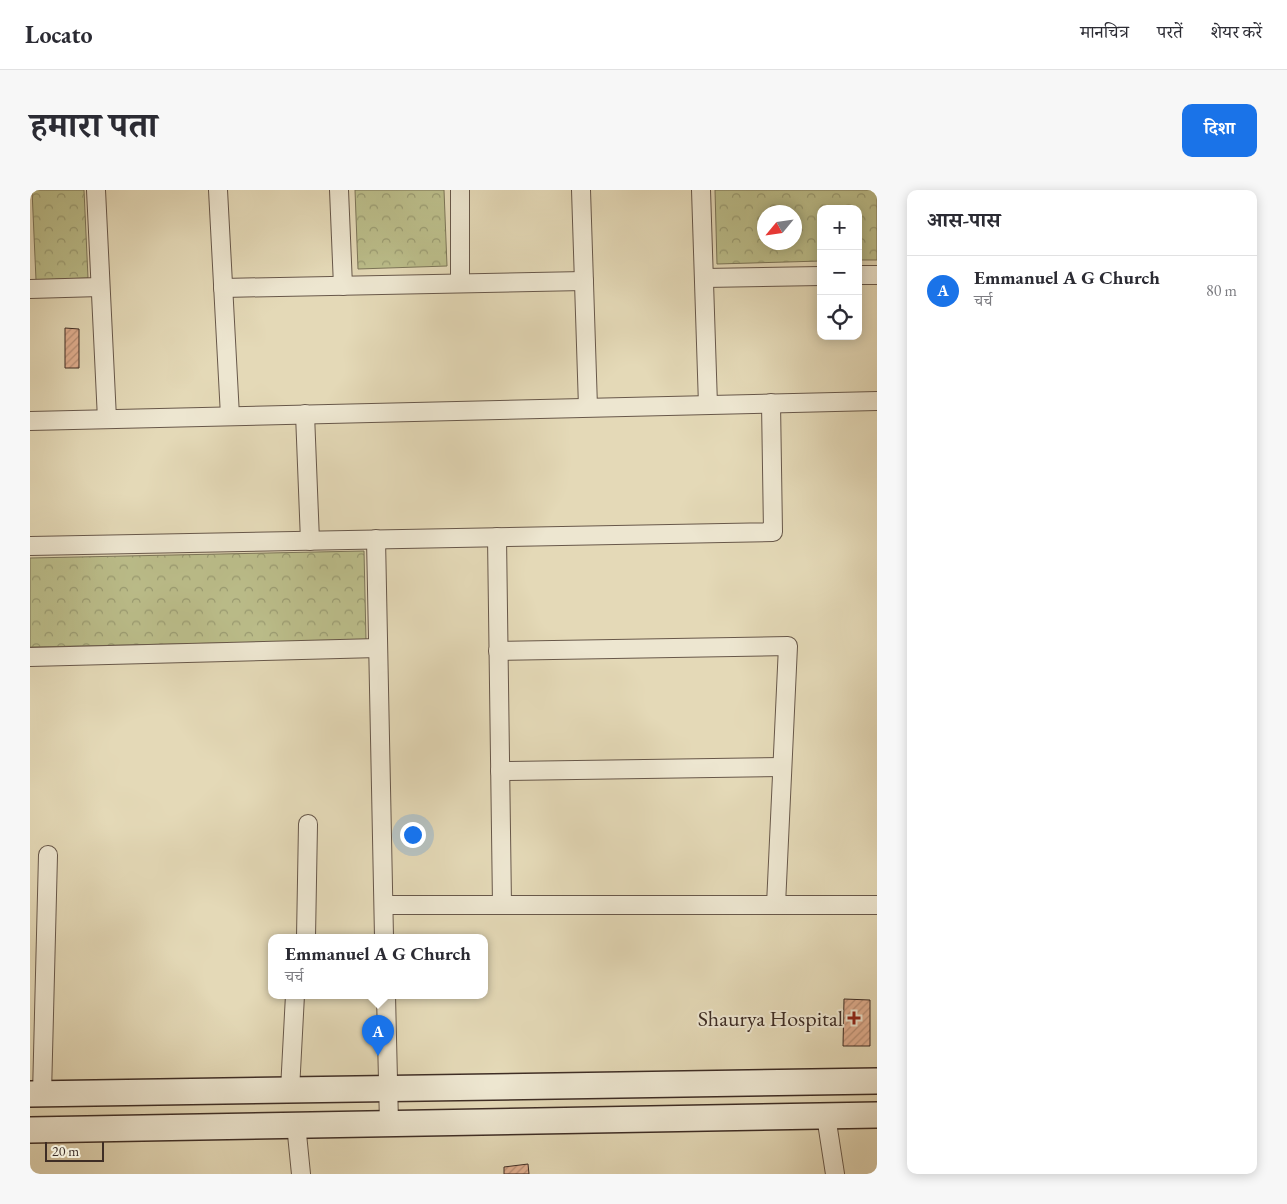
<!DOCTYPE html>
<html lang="hi">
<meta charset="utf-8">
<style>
:root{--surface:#fff;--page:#f7f7f7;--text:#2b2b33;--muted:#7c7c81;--line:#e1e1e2;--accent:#1a73e8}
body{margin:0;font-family:"EB Garamond","Noto Serif Devanagari",serif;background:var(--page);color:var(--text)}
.controls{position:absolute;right:15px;top:15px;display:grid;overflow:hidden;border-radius:10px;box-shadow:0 2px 12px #0003}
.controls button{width:45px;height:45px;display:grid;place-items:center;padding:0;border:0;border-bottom:1px solid var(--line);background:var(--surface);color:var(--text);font:25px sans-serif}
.compass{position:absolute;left:727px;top:15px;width:45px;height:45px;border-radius:50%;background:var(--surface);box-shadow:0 2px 12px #0003;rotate:241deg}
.scale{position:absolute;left:15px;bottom:12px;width:59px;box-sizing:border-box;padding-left:5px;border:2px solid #3e2d25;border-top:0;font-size:14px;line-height:18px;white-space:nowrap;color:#3e2d25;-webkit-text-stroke:4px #ede6d0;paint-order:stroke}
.you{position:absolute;left:382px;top:644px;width:18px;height:18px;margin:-12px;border:4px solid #fff;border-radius:50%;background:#1a73e8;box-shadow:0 0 0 8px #1a73e833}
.badge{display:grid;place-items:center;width:32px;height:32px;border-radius:50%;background:var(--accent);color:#fff;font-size:16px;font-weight:700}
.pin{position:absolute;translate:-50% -41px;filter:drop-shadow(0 1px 2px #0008)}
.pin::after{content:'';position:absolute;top:26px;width:18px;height:15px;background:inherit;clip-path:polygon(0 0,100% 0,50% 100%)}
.popup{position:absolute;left:238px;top:744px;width:220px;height:65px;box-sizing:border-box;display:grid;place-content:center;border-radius:10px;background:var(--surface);filter:drop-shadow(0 1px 4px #0005);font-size:16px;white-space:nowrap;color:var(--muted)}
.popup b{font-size:19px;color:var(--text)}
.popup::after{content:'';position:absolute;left:50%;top:100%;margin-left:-10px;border:10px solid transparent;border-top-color:var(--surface)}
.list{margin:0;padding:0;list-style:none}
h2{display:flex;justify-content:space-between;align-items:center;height:65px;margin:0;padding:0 20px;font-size:21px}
h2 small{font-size:16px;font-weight:400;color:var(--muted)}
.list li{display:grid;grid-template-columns:32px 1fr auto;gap:15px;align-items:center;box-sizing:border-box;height:70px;padding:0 20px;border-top:1px solid var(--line)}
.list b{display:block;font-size:19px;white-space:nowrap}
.list p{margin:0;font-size:16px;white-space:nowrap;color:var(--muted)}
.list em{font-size:16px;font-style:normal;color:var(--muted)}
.icon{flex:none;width:28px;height:28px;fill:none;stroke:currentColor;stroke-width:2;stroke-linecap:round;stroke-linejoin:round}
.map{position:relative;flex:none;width:847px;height:984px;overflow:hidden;border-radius:10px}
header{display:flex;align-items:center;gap:30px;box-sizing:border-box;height:70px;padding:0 25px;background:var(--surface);border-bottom:1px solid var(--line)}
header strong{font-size:24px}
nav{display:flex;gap:28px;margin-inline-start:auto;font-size:18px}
.intro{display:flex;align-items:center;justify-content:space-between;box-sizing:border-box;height:120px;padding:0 30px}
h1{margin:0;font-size:35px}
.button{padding:12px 22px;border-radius:10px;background:var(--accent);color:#fff;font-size:18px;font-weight:700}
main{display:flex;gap:30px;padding:0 30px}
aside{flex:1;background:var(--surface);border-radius:10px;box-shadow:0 2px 12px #0003}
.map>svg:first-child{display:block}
</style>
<header>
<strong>Locato</strong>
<nav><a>मानचित्र</a><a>परतें</a><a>शेयर करें</a></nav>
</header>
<div class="intro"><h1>हमारा पता</h1><a class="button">दिशा</a></div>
<main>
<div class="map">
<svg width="847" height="984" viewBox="0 0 847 984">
<defs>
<pattern id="park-crowns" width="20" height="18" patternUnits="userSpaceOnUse" patternTransform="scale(1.25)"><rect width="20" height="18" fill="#bbbd8a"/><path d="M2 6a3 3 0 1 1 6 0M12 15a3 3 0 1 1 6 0" fill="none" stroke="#999a71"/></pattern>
<pattern id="building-hatch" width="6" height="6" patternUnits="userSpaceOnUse" patternTransform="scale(1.25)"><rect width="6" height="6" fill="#e1af90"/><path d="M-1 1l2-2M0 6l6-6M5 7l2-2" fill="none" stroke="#b88f75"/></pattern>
</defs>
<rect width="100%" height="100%" fill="#e4d9b7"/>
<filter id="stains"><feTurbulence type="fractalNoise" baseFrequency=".004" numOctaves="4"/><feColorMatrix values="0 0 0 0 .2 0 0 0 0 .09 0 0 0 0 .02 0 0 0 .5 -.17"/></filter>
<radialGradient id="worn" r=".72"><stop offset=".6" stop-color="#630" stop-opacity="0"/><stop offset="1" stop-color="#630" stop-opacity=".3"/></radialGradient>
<!-- park -->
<g fill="url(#park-crowns)" stroke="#7c7558" fill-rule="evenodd">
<path d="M 2,0 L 54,0 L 58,88 L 6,90 Z"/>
<path d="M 325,0 L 414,0 L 417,76 L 328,79 Z"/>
<path d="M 685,0 L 847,0 L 847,70 L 828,70 L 828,19 L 791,19 L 791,71 L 687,74 ZM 764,22 L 764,52 L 734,52 L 734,22 Z"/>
<path d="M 334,361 L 336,450 L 0,457 L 0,368 Z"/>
</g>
<!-- building -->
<g fill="url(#building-hatch)" stroke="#3e2d25">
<path d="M 35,138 L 49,139 L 49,178 L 35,178 Z"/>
<path d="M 814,809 L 840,810 L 840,856 L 813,856 Z"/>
<path d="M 498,974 L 499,984 L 474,984 L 474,977 Z"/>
</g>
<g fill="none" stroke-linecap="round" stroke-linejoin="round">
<!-- street casing -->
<g stroke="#68584a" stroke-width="20">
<g id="street">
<path d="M 66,0 L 77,229"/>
<path d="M 188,0 L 200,226"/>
<path d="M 309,0 L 313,96"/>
<path d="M 430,0 L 430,93"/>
<path d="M 551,0 L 558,217"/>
<path d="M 671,0 L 678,215"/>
<path d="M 828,85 L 847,85"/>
<path d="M 674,88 L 791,86"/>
<path d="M 193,98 L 554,91"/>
<path d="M 0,99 L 70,97"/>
<path d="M 275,224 L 280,351"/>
<path d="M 0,231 L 847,211"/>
<path d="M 467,347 L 472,715"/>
<path d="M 346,349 L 354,747"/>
<path d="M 0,356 L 743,342 L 741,213"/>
<path d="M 468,461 L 758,456 L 746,715"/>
<path d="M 0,467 L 348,458"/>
<path d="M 470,581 L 752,577"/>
<path d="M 354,715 L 847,715"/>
<path d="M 276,747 L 278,634"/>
<path d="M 356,805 L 359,933"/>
<path d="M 260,900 L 265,805"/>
<path d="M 12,904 L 18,665"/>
<path d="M 796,926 L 805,984"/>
<path d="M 266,934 L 271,984"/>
</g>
</g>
<!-- secondary casing -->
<g stroke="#3e2d25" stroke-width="28">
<g id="secondary">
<path d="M 0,904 L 847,891"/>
<path d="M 0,940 L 847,925"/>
</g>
</g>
<!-- street -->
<use href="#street" stroke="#ede6d0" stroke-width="18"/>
<!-- secondary -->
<use href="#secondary" stroke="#ede6d0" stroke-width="25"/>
</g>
<!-- markers -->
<path fill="#8f2418" stroke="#ede6d0" stroke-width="2" d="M821.5 820.5h5v5h5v5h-5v5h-5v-5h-5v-5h5z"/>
<g text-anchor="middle" stroke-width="4" stroke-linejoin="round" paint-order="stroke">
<!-- poi labels -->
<g font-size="22" fill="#3e2d25" stroke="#ede6d0" text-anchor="end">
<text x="813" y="836">Shaurya Hospital</text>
</g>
</g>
<rect width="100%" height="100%" filter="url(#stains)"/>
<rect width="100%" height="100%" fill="url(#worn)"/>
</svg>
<div class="controls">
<button>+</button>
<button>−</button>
<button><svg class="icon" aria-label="locate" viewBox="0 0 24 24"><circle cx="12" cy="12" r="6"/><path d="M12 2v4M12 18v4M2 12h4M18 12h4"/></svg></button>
</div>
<svg class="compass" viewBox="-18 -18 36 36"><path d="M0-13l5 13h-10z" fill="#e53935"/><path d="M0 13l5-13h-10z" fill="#7c7c81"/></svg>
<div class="scale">20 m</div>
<div class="you"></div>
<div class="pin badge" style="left:348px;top:866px">A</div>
<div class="popup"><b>Emmanuel A G Church</b>चर्च</div>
</div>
<aside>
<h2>आस-पास<small></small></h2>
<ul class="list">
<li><span class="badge">A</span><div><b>Emmanuel A G Church</b><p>चर्च</p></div><em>80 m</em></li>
</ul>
</aside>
</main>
